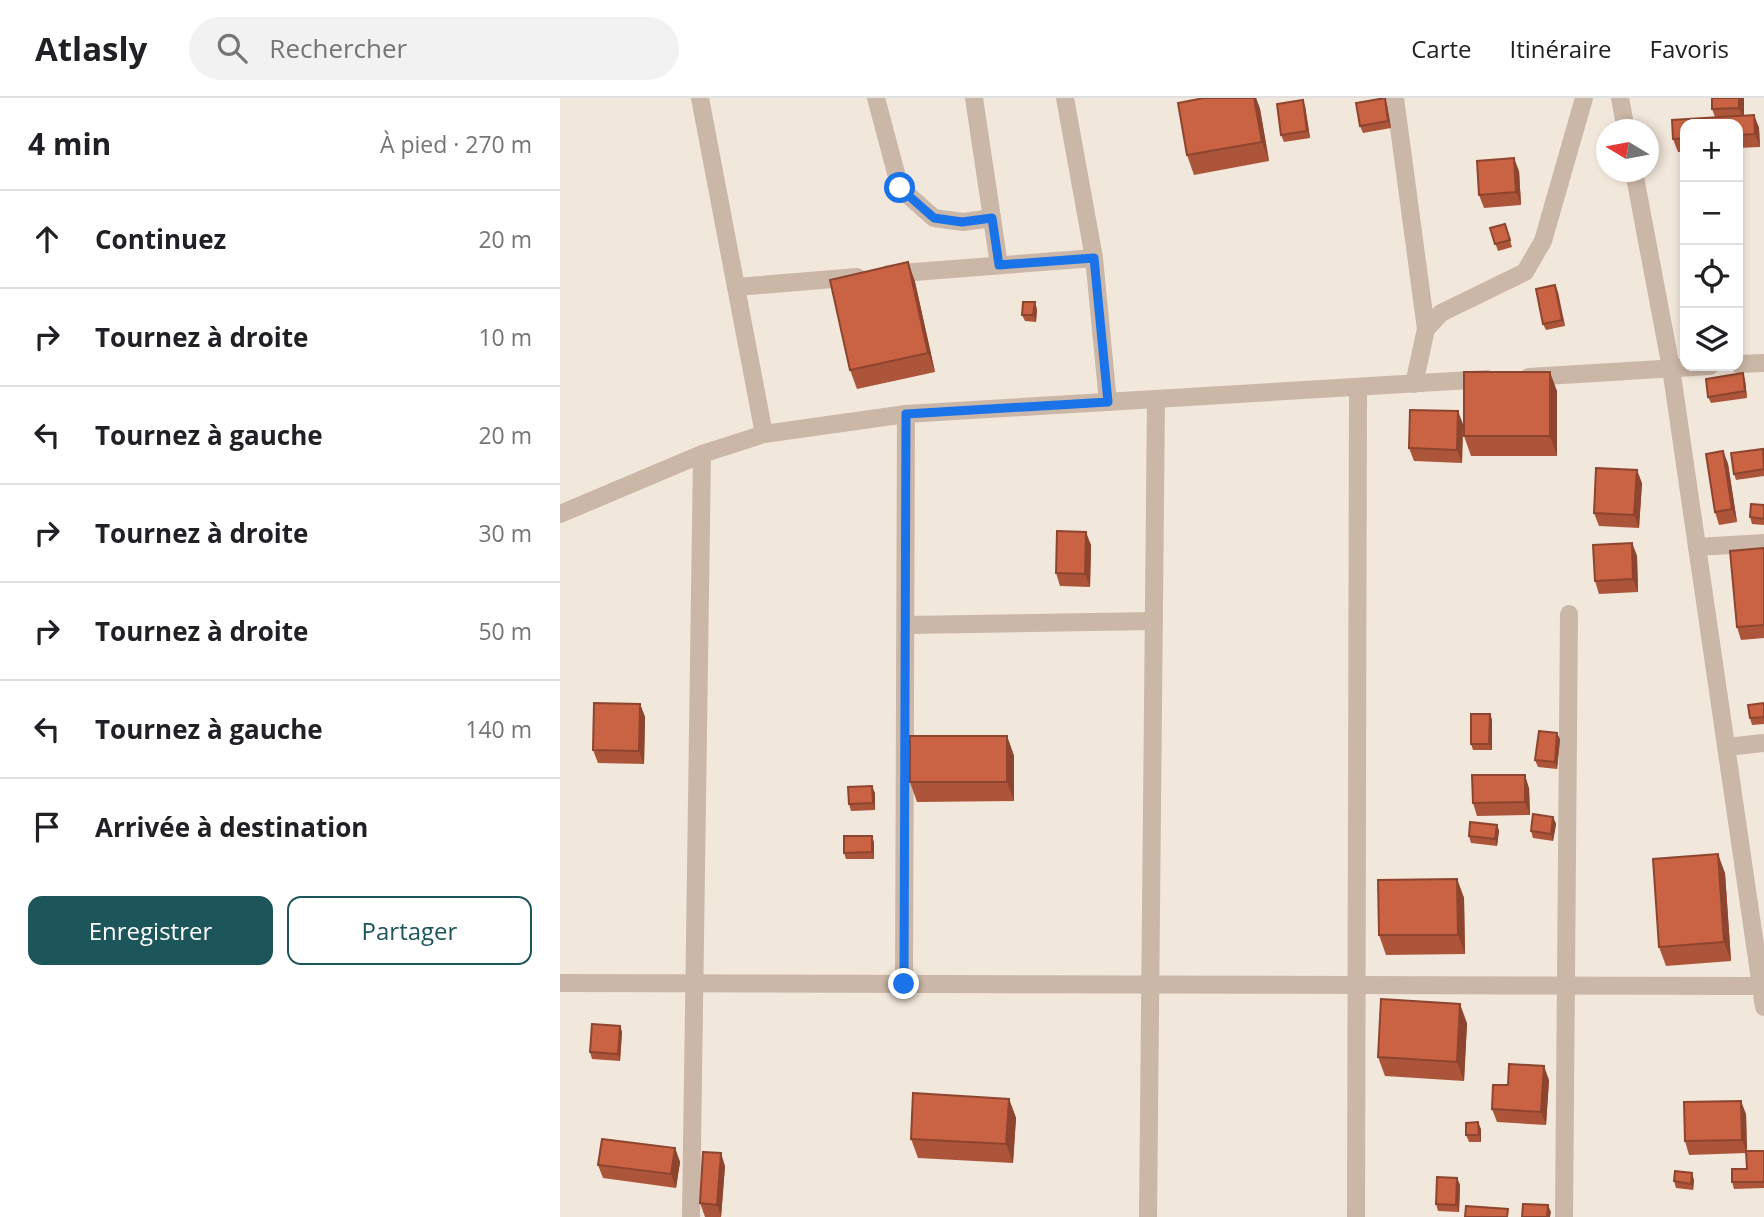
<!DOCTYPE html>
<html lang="fr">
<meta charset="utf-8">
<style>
:root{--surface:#fff;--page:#f2f2f2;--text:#202124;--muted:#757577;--line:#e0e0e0;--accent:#1c555a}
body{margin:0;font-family:"Open Sans",sans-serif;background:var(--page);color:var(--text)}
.controls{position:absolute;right:21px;top:21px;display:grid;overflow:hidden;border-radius:14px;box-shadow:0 4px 10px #0003}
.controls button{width:63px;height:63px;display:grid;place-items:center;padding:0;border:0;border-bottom:2px solid var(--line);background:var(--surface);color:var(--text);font:35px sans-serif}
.compass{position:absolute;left:1036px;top:21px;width:63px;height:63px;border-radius:50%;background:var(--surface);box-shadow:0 4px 10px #0003;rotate:280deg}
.stop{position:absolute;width:21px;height:21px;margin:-16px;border:5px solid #1a73e8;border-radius:50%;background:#fff}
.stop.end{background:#1a73e8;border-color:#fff;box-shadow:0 2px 7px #0008}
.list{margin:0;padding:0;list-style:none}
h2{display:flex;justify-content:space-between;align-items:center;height:91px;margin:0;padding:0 28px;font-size:30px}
h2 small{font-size:23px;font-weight:400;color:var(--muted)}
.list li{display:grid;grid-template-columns:46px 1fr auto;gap:21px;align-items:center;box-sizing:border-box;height:98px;padding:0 28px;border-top:2px solid var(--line)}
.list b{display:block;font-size:26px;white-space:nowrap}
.list em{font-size:23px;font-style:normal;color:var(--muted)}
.actions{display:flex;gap:14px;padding:21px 28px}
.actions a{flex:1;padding:16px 0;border:2px solid var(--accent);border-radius:14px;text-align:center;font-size:24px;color:var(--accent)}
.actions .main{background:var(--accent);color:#fff}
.icon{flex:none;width:38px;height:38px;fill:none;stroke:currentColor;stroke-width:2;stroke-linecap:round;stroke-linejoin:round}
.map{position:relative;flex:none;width:1204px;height:1119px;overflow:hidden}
header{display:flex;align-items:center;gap:42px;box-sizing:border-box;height:98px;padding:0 35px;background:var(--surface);border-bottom:2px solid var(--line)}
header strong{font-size:33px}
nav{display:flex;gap:38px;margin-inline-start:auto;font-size:24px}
.search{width:490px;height:63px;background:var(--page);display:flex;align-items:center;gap:18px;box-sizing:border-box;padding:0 24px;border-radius:38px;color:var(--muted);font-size:26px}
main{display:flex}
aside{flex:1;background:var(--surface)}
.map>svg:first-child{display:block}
</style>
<header>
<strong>Atlasly</strong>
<div class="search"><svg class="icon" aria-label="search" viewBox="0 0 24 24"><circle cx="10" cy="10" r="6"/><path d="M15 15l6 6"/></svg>Rechercher</div>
<nav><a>Carte</a><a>Itinéraire</a><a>Favoris</a></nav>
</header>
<main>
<aside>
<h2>4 min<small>À pied · 270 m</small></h2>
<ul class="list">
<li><svg class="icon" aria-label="ahead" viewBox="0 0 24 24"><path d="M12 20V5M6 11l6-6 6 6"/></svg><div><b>Continuez</b></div><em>20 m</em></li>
<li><svg class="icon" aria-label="right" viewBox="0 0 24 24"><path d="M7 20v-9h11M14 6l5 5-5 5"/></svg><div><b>Tournez à droite</b></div><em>10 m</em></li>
<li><svg class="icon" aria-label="left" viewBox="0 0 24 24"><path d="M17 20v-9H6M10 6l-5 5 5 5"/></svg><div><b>Tournez à gauche</b></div><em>20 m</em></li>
<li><svg class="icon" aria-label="right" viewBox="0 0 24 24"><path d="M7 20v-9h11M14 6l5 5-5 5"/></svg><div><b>Tournez à droite</b></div><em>30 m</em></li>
<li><svg class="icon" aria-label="right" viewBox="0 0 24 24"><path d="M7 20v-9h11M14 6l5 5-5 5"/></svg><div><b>Tournez à droite</b></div><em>50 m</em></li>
<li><svg class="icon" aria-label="left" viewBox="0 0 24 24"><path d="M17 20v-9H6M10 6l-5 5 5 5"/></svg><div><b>Tournez à gauche</b></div><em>140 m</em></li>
<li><svg class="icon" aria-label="arrive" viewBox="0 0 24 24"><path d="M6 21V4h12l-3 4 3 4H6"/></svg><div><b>Arrivée à destination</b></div></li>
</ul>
<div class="actions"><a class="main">Enregistrer</a><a>Partager</a></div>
</aside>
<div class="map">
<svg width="1204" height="1119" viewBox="0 0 1204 1119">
<rect width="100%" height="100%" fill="#f2e7db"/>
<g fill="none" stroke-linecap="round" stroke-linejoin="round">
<!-- minor -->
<g stroke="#cbb7a7" stroke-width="18">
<path d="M 140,0 L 204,336"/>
<path d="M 316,0 L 340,90 L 374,120 L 403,124 L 432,120"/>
<path d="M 414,0 L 439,167"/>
<path d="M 505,0 L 534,160 L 548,304"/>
<path d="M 835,0 L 866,231"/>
<path d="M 1060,0 L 1066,32"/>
<path d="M 1074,74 L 1111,270 L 1204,909"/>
<path d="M 328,176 L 534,160"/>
<path d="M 176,189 L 297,179"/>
<path d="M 1178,266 L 1204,265"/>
<path d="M 969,279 L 1150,268"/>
<path d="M 854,286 L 866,231 L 881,215 L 965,174 L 983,143 L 1024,0"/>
<path d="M 0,416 L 142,356 L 204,336 L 346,316 L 927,281"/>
<path d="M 1137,449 L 1204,445"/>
<path d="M 346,527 L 594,523"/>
<path d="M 1166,649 L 1204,645"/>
<path d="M 0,885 L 1201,888"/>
<path d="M 344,886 L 346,316"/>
<path d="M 131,1119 L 142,356"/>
<path d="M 588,1119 L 596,301"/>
<path d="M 796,1119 L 798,289"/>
<path d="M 1004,1119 L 1009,516"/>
</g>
</g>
<!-- wall -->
<g fill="#ad553a">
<path d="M 644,0 L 696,0 L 700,11 L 709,63 L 634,77 L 627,57 Z"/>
<path d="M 825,0 L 827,7 L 831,30 L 803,35 L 800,28 Z"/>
<path d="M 1152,0 L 1184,0 L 1184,17 L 1194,17 L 1199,30 L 1200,49 L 1178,50 L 1178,26 L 1125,26 L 1125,54 L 1118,54 L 1113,41 L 1112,22 L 1155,19 L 1152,11 Z"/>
<path d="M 745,8 L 750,40 L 724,44 L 721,37 Z"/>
<path d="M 959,73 L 961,107 L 924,110 L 919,97 Z"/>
<path d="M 945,126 L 952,149 L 938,153 L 930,130 Z"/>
<path d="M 348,164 L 355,184 L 375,274 L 297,291 L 290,272 Z"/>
<path d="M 995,187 L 1005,228 L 986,232 L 983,226 Z"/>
<path d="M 477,211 L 476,224 L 465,223 L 462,217 Z"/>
<path d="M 1185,282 L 1187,300 L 1151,305 L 1148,299 Z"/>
<path d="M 997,293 L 997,358 L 911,358 L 904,338 Z"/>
<path d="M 903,326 L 902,365 L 854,363 L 849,350 Z"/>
<path d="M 1163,353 L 1168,366 L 1177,424 L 1159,427 L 1155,414 Z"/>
<path d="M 1204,354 L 1204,378 L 1176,382 L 1174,376 Z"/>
<path d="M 1082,385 L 1079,430 L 1039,428 L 1034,415 Z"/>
<path d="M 1204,407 L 1204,427 L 1192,426 L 1190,419 Z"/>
<path d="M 1072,445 L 1077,458 L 1078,494 L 1039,496 L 1035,483 Z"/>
<path d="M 531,447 L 530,489 L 500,488 L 496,475 Z"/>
<path d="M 1204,450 L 1204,540 L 1181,542 L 1177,529 Z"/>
<path d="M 1204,605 L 1204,626 L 1192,627 L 1190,620 Z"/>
<path d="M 80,606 L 85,619 L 84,666 L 38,665 L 33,652 Z"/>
<path d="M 930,616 L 932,622 L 932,652 L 913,652 L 911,646 Z"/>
<path d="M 447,638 L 454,658 L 454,703 L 357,704 L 350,684 Z"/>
<path d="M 1000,641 L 997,671 L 978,669 L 975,662 Z"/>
<path d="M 969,690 L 970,717 L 917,718 L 913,705 Z"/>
<path d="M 315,695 L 315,712 L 291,713 L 289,706 Z"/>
<path d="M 993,719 L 996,726 L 993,743 L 973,740 L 971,733 Z"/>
<path d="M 937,727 L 939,733 L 937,748 L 911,745 L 909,738 Z"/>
<path d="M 314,744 L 314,761 L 286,761 L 284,755 Z"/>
<path d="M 1165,775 L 1171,863 L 1106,868 L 1099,849 Z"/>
<path d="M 897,781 L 904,800 L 905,856 L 826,857 L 819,837 Z"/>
<path d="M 907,925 L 904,983 L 825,978 L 818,959 Z"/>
<path d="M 60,928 L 62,934 L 60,963 L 32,961 L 30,954 Z"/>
<path d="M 989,982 L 986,1027 L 937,1024 L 932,1011 L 948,987 Z"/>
<path d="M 449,1001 L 456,1020 L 453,1065 L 358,1060 L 351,1041 Z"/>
<path d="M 1186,1016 L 1187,1053 L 1204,1053 L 1204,1090 L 1174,1091 L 1172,1084 L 1187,1071 L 1186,1055 L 1129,1057 L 1125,1043 Z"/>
<path d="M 921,1031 L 921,1044 L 909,1044 L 906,1037 Z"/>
<path d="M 115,1050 L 120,1064 L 116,1090 L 43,1080 L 38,1067 Z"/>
<path d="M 165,1068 L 161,1119 L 145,1119 L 140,1105 Z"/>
<path d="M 897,1080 L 900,1087 L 899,1114 L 878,1113 L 876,1106 Z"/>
<path d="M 1134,1082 L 1133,1092 L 1116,1090 L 1114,1083 Z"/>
</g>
<!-- shaded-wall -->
<g fill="#8d452f">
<path d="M 694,0 L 696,0 L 700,11 L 709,63 L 702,44 Z"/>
<path d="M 825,0 L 827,7 L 831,30 L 828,23 Z"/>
<path d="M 1179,0 L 1184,0 L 1184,23 L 1179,10 Z"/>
<path d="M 743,2 L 745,8 L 750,40 L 747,33 Z"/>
<path d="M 1194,17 L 1199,30 L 1200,49 L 1195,36 Z"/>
<path d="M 954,60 L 959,73 L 961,107 L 956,94 Z"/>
<path d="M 348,164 L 355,184 L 375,274 L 368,255 Z"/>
<path d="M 995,187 L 998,194 L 1005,228 L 1002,222 Z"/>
<path d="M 475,204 L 477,211 L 476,224 L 473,217 Z"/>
<path d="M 990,274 L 997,293 L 997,358 L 990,338 Z"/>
<path d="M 1183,275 L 1185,282 L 1187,300 L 1185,293 Z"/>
<path d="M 898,313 L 903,326 L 902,365 L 897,352 Z"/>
<path d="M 1163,353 L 1168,366 L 1177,424 L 1172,411 Z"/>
<path d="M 1077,372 L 1082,385 L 1079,430 L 1074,417 Z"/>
<path d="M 526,434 L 531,447 L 530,489 L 525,476 Z"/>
<path d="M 1072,445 L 1077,458 L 1078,494 L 1073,481 Z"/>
<path d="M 80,606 L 85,619 L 84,666 L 79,653 Z"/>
<path d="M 930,616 L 932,622 L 932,652 L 929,646 Z"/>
<path d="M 997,635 L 1000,641 L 997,671 L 995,664 Z"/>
<path d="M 447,638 L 454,658 L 454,703 L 447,684 Z"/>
<path d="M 965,677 L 969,690 L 970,717 L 965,704 Z"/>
<path d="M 312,688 L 315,695 L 315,712 L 313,705 Z"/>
<path d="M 993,719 L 996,726 L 993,743 L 991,736 Z"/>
<path d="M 937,727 L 939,733 L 937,748 L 935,741 Z"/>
<path d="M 312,738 L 314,744 L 314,761 L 312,754 Z"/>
<path d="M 1158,756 L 1165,775 L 1171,863 L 1164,844 Z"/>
<path d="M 897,781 L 904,800 L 905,856 L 898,837 Z"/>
<path d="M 900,906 L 907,925 L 904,983 L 897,964 Z"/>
<path d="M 60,928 L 62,934 L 60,963 L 58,956 Z"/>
<path d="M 984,968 L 989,982 L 986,1027 L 981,1014 Z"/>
<path d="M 449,1001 L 456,1020 L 453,1065 L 446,1046 Z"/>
<path d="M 1181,1003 L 1186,1016 L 1187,1055 L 1182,1042 Z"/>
<path d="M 918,1024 L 921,1031 L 921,1044 L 919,1037 Z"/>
<path d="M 115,1050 L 120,1064 L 116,1090 L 111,1076 Z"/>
<path d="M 161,1055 L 165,1068 L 161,1119 L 157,1107 Z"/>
<path d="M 1132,1075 L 1134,1082 L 1133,1092 L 1131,1086 Z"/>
<path d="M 897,1080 L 900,1087 L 899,1114 L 896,1107 Z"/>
<path d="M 988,1107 L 991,1114 L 990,1119 L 987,1119 Z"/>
</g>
<!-- building -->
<g fill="#c96343" stroke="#8d452f" stroke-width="2">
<path d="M 644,0 L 694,0 L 702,44 L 627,57 L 618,5 Z"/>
<path d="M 825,0 L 828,23 L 800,28 L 796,5 Z"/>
<path d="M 1152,0 L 1179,0 L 1179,10 L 1152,11 Z"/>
<path d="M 743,2 L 747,33 L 721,37 L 717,6 Z"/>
<path d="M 1194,17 L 1195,36 L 1178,37 L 1178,26 L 1125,26 L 1125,40 L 1113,41 L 1112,22 Z"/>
<path d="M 954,60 L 956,94 L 919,97 L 917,63 Z"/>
<path d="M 945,126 L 950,142 L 935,146 L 930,130 Z"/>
<path d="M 348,164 L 368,255 L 290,272 L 270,182 Z"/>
<path d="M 995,187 L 1002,222 L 983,226 L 976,191 Z"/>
<path d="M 463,204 L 475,204 L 473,217 L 462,217 Z"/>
<rect x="904" y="274" width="86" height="64"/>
<path d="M 1183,275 L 1185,293 L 1148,299 L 1146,281 Z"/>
<path d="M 850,312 L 898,313 L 897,352 L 849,350 Z"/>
<path d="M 1203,351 L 1204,371 L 1174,376 L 1171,355 Z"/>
<path d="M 1163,353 L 1172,411 L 1155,414 L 1146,356 Z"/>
<path d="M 1036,370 L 1077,372 L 1074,417 L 1034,415 Z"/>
<path d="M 1191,406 L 1204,407 L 1204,421 L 1190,419 Z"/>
<path d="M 497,433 L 526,434 L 525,476 L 496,475 Z"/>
<path d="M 1072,445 L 1073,481 L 1035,483 L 1033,447 Z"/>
<path d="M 1204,450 L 1204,527 L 1177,529 L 1170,453 Z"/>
<path d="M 34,605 L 80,606 L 79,653 L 33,652 Z"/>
<path d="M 1204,605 L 1204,619 L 1190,620 L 1188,607 Z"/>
<path d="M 911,616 L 930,616 L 929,646 L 911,646 Z"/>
<path d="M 979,633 L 997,635 L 995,664 L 975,662 Z"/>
<rect x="350" y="638" width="97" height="46"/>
<path d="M 912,677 L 965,677 L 965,704 L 913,705 Z"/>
<path d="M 312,688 L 313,705 L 289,706 L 288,689 Z"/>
<path d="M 973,716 L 993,719 L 991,736 L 971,733 Z"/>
<path d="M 910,724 L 937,727 L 935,741 L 909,738 Z"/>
<path d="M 284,738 L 312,738 L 312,754 L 284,755 Z"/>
<path d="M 1158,756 L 1164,844 L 1099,849 L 1093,761 Z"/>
<path d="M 897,781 L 898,837 L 819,837 L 818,782 Z"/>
<path d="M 821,901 L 900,906 L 897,964 L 818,959 Z"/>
<path d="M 32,926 L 60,928 L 58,956 L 30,954 Z"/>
<path d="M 949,966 L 984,968 L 981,1014 L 932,1011 L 933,987 L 948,987 Z"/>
<path d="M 353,995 L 449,1001 L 446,1046 L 351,1041 Z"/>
<path d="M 1181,1003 L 1182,1042 L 1125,1043 L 1124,1004 Z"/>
<path d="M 918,1024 L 919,1037 L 906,1037 L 906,1025 Z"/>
<path d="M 42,1041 L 115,1050 L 111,1076 L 38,1067 Z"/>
<path d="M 1186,1053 L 1204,1053 L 1204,1084 L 1172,1084 L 1172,1071 L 1187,1071 Z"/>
<path d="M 143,1054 L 161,1055 L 157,1107 L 140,1105 Z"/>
<path d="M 1115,1073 L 1132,1075 L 1131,1086 L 1114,1083 Z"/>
<path d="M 877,1079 L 897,1080 L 896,1107 L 876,1106 Z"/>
<path d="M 963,1106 L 988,1107 L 987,1119 L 962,1119 Z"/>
<path d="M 906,1108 L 948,1111 L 947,1119 L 905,1119 Z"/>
</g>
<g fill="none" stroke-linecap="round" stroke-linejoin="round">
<!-- route -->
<path stroke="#1a73e8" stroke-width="9" d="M 340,90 L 374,120 L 402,124 L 432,120 L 439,167 L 534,160 L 548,304 L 346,316 L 344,886"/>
</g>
</svg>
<div class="controls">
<button>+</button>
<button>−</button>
<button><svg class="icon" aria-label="locate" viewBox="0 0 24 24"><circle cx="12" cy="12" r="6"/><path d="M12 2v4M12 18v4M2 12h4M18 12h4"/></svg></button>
<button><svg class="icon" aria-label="layers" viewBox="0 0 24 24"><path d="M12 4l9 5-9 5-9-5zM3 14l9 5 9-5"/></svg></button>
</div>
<svg class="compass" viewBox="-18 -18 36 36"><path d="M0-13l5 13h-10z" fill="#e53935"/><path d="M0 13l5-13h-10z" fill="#757577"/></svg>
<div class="stop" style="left:340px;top:90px"></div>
<div class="stop end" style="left:344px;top:886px"></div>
</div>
</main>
